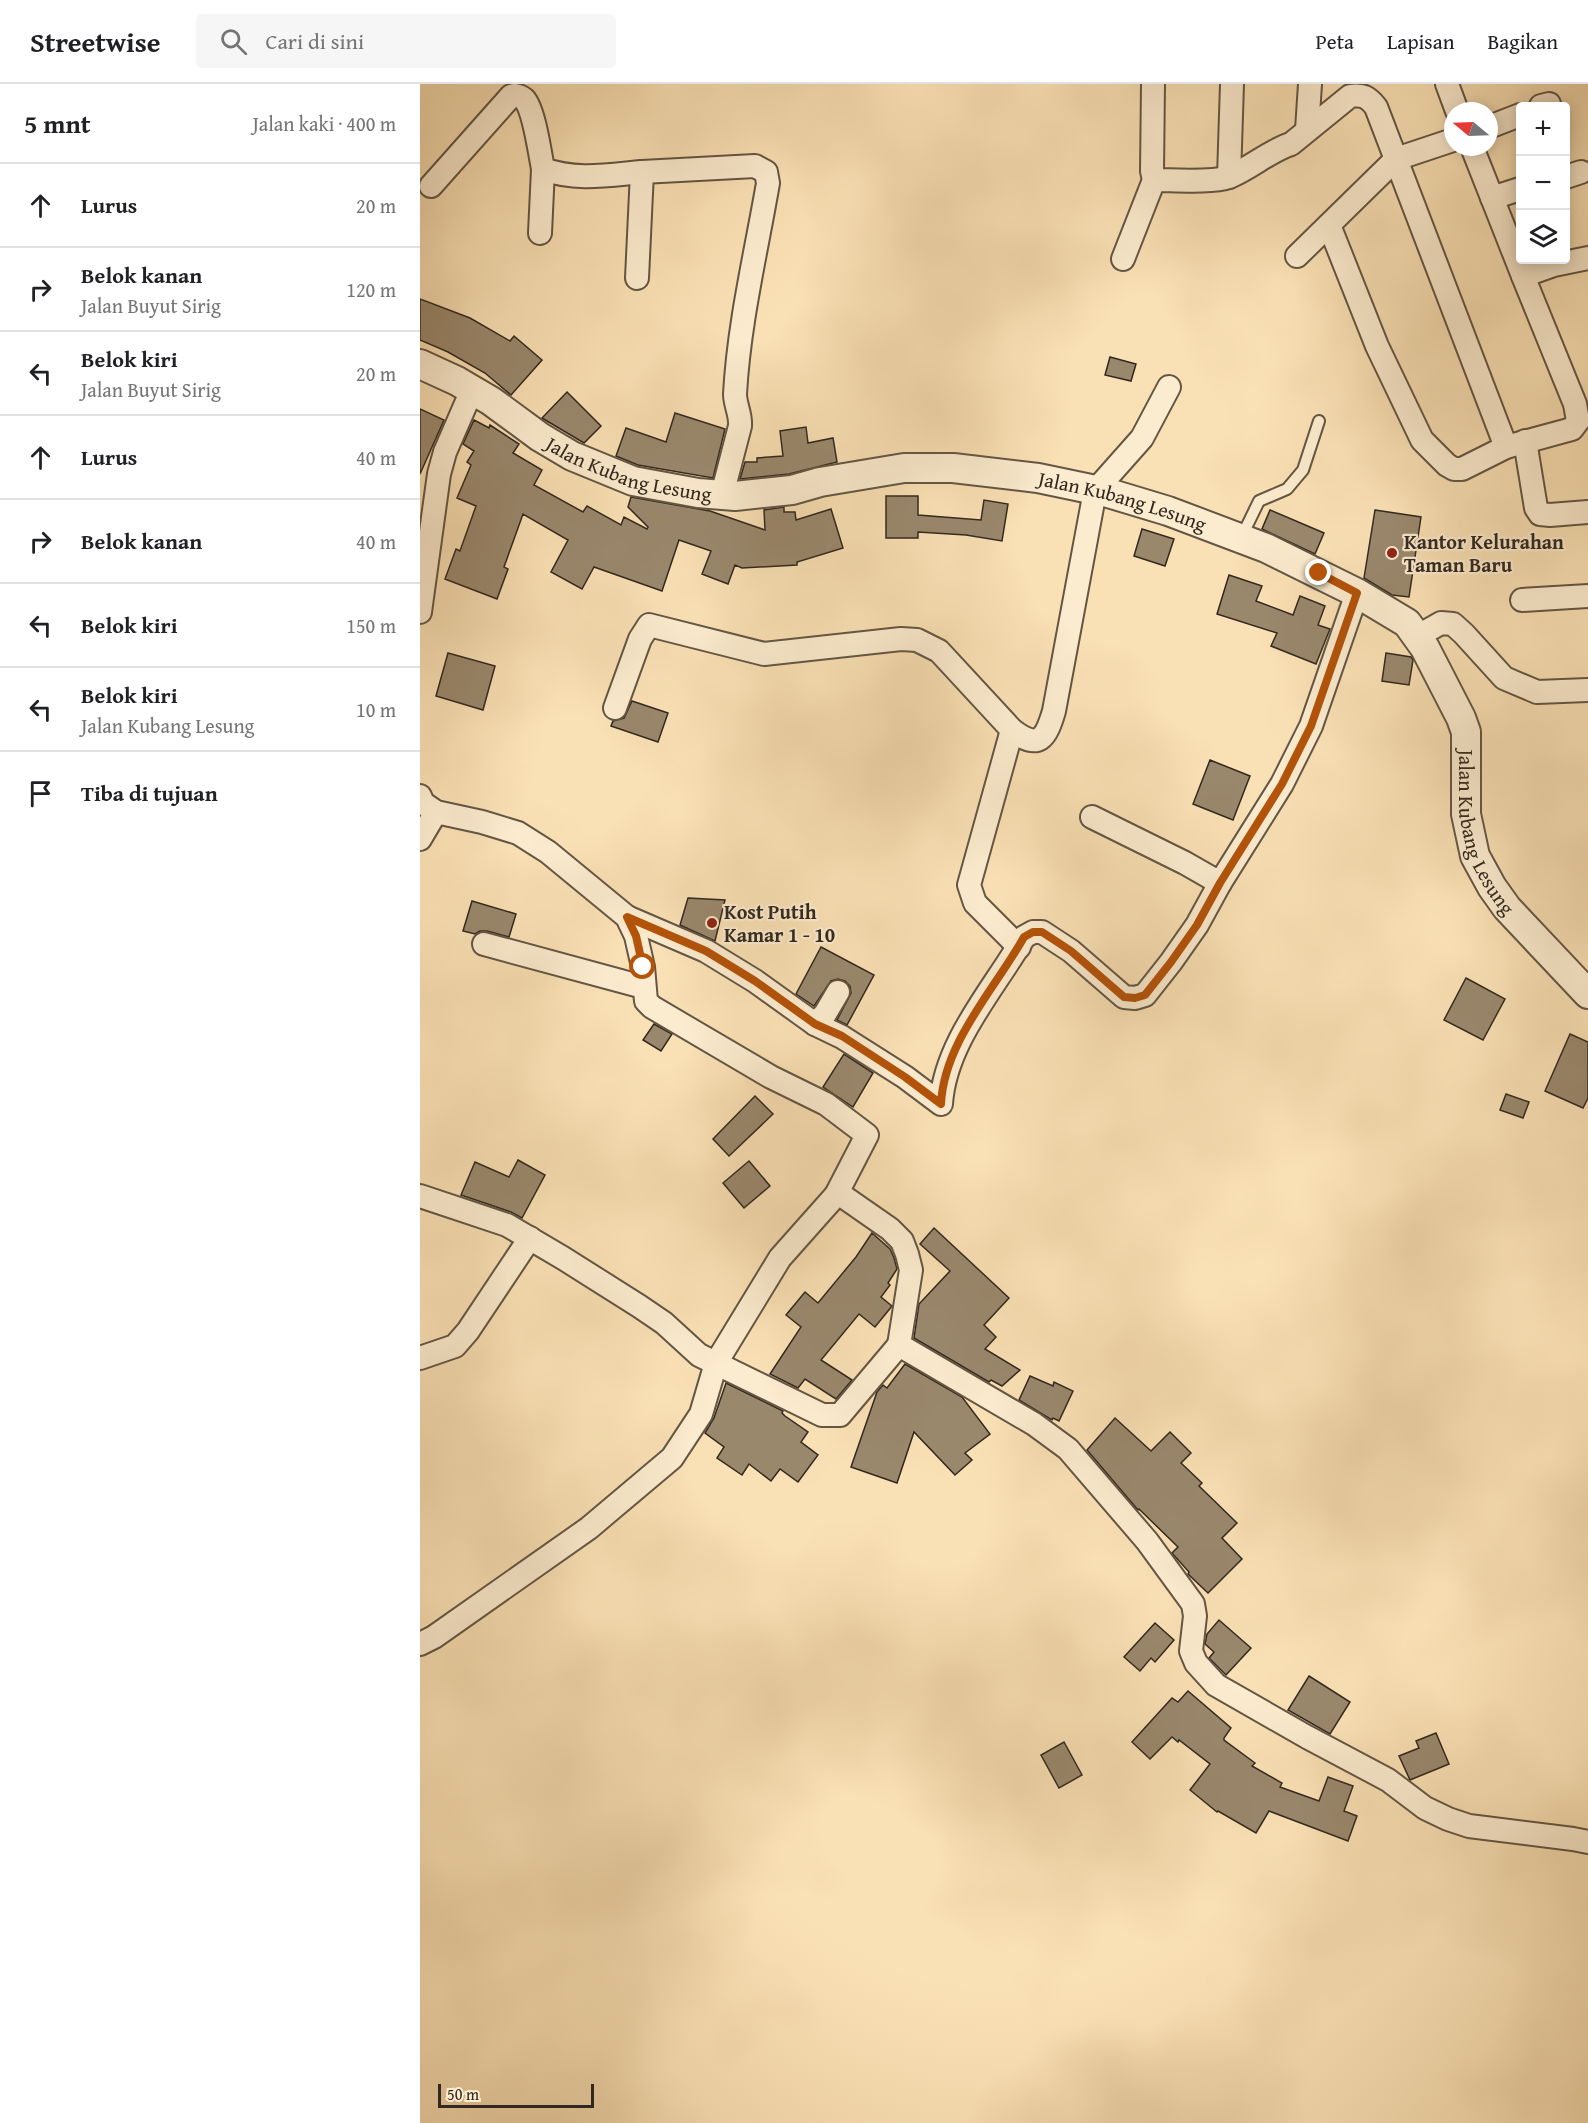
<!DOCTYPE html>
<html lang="id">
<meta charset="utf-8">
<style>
:root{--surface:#fff;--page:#f6f6f6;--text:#202124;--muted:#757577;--line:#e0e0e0}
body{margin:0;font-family:"Gentium Book Plus",serif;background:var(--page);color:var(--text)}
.controls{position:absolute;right:18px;top:18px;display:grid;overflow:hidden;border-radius:6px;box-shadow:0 3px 15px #0003}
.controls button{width:54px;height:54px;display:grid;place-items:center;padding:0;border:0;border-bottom:2px solid var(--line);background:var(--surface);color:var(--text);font:30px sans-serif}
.compass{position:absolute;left:1024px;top:18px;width:54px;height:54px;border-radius:50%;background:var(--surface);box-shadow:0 3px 15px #0003;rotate:289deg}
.scale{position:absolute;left:18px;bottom:15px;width:156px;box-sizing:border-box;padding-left:6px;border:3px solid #32281f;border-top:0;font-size:16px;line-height:21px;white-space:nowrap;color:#32281f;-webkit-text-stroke:4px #fceccf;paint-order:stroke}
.stop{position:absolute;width:18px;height:18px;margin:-14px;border:4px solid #b45309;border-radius:50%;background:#fff}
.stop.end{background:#b45309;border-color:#fff;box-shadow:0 2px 6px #0008}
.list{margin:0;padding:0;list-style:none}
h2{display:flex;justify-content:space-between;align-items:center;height:78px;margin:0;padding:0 24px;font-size:26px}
h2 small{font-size:20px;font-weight:400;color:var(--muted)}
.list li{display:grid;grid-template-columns:39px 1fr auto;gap:18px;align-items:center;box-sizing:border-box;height:84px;padding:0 24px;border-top:2px solid var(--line)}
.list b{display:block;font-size:22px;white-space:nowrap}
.list p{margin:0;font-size:20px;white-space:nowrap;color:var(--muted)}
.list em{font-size:20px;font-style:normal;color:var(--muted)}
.icon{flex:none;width:33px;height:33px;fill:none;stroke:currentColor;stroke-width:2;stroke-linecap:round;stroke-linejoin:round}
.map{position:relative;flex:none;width:1168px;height:2039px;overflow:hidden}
header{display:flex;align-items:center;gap:36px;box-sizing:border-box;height:84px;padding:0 30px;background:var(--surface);border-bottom:2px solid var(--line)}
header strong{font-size:28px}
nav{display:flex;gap:33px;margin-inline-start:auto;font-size:21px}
.search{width:420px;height:54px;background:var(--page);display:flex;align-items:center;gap:15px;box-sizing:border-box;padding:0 21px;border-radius:6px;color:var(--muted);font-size:22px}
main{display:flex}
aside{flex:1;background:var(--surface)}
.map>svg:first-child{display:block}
</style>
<header>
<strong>Streetwise</strong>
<div class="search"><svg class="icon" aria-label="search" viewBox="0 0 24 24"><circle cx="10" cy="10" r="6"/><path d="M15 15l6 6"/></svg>Cari di sini</div>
<nav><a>Peta</a><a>Lapisan</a><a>Bagikan</a></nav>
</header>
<main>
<aside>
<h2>5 mnt<small>Jalan kaki · 400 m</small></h2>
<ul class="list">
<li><svg class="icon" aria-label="ahead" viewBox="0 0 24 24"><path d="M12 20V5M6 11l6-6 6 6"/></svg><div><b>Lurus</b></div><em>20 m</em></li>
<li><svg class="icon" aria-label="right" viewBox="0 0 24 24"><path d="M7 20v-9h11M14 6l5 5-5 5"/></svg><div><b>Belok kanan</b><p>Jalan Buyut Sirig</p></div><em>120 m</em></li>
<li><svg class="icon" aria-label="left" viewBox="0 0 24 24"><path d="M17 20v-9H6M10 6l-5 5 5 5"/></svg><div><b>Belok kiri</b><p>Jalan Buyut Sirig</p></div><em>20 m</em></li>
<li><svg class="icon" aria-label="ahead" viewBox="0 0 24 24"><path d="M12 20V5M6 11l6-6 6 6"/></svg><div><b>Lurus</b></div><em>40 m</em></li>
<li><svg class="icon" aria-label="right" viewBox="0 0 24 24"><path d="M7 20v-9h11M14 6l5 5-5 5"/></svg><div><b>Belok kanan</b></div><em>40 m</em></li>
<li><svg class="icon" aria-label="left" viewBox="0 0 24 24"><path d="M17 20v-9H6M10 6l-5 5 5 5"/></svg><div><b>Belok kiri</b></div><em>150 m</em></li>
<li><svg class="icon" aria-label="left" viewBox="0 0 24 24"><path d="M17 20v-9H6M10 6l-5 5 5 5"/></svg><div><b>Belok kiri</b><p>Jalan Kubang Lesung</p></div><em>10 m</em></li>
<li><svg class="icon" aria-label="arrive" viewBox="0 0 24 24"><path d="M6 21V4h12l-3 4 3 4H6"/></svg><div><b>Tiba di tujuan</b></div></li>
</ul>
</aside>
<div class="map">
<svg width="1168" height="2039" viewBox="0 0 1168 2039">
<rect width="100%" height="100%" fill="#fae1b5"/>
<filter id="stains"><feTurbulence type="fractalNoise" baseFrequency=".00333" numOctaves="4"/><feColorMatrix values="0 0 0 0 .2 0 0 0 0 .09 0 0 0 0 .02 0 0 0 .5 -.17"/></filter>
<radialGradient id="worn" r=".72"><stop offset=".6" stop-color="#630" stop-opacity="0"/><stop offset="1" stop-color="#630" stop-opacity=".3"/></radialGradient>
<!-- building -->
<g fill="#9a886d" stroke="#32281f" stroke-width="1.5">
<path d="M 0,215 L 50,234 L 90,257 L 94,252 L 122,276 L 91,311 L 65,289 L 28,268 L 0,256 Z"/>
<path d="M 690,273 L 716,280 L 711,297 L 685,291 Z"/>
<path d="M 147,308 L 181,342 L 164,359 L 122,334 Z"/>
<path d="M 0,325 L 24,336 L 0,390 Z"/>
<path d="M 255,329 L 305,345 L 293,394 L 218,381 L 196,372 L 206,344 L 246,358 Z"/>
<path d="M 54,336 L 69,344 L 70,341 L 99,360 L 93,369 L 122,386 L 114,401 L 163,428 L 167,422 L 201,441 L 204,433 L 227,445 L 228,443 L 208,423 L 211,413 L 290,427 L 345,446 L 344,426 L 364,423 L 364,428 L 375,428 L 376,436 L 411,425 L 423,464 L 377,478 L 377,481 L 322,484 L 315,481 L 308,500 L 282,490 L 291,467 L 259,456 L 242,507 L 174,483 L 162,505 L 131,488 L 148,456 L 103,430 L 84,483 L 88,485 L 77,515 L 25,495 L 36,465 L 40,467 L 56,422 L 37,414 L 51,381 L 47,378 L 54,367 L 43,360 Z"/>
<path d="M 386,343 L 388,359 L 413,354 L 417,378 L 369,390 L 320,395 L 325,378 L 337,378 L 337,374 L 363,372 L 360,347 Z"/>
<path d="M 466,412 L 498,412 L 498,431 L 561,436 L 564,416 L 588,420 L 582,457 L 546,451 L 498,448 L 498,454 L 466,454 Z"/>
<path d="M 850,426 L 904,449 L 895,470 L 842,445 Z"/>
<path d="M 955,426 L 1001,433 L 989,513 L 972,511 L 944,494 Z"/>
<path d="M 722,445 L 754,455 L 745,482 L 714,472 Z"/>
<path d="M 809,491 L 842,502 L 836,517 L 873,531 L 880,512 L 905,522 L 898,541 L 910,545 L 896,580 L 851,562 L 857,549 L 797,530 Z"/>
<path d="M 28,569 L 75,582 L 63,626 L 16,612 Z"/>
<path d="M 966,569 L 991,573 L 993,576 L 989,601 L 962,597 Z"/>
<path d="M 212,617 L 248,629 L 238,658 L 191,642 L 193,637 L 204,634 Z"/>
<path d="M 790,676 L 830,692 L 813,736 L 773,720 Z"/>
<path d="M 268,814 L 305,816 L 295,857 L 260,841 Z"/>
<path d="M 52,817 L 96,830 L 89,853 L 67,847 L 60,847 L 55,850 L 43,847 Z"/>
<path d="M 401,863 L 454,891 L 427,941 L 417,936 L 431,909 L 430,902 L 425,897 L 418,895 L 411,897 L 394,922 L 376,910 Z"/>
<path d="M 1046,894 L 1085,915 L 1063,956 L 1024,936 Z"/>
<path d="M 234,940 L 252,950 L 241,967 L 223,956 Z"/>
<path d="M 1150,950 L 1168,958 L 1168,1014 L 1163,1024 L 1125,1007 Z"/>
<path d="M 424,970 L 453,989 L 433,1023 L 403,1003 Z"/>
<path d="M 1086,1010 L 1109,1018 L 1103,1034 L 1080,1026 Z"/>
<path d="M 335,1012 L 353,1030 L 309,1072 L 293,1055 Z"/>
<path d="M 98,1076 L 125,1091 L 102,1134 L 91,1128 L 41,1111 L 55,1078 L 89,1093 Z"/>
<path d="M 329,1077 L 350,1102 L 324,1124 L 303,1099 Z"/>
<path d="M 514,1144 L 589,1214 L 564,1241 L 576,1253 L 565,1265 L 600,1286 L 582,1302 L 571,1296 L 569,1298 L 494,1254 L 499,1220 L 530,1187 L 500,1160 Z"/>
<path d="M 452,1149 L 470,1165 L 474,1174 L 477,1185 L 468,1199 L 470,1201 L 461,1213 L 472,1222 L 455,1243 L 439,1230 L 401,1276 L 432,1296 L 416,1315 L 385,1295 L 378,1304 L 350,1290 L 381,1243 L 366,1231 L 385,1208 L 398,1219 L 436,1173 Z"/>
<path d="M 485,1280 L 542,1313 L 570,1350 L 545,1369 L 552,1376 L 535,1391 L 494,1348 L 477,1399 L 431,1383 L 457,1308 L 463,1301 L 467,1304 Z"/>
<path d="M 610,1292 L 633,1302 L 634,1298 L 653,1307 L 639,1337 L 633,1334 L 632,1336 L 599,1316 Z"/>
<path d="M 306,1299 L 363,1327 L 362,1329 L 365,1332 L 388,1348 L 381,1358 L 398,1371 L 378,1398 L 360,1385 L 351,1397 L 329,1380 L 322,1391 L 297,1374 L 304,1363 L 285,1349 L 294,1334 Z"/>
<path d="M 695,1334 L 731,1367 L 750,1348 L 771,1369 L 761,1379 L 782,1399 L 779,1402 L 817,1439 L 802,1454 L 822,1475 L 788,1509 L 768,1490 L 769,1488 L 752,1469 L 758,1463 L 719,1425 L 718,1426 L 667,1366 Z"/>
<path d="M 799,1536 L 831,1564 L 806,1591 L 789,1574 L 794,1568 L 785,1560 L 787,1550 Z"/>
<path d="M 735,1539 L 754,1556 L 735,1578 L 731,1574 L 720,1587 L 704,1573 Z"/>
<path d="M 889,1592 L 930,1618 L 910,1650 L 868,1626 Z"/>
<path d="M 768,1607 L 811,1644 L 804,1654 L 804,1656 L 835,1679 L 832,1682 L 862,1699 L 860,1703 L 899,1717 L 908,1693 L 933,1702 L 924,1727 L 937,1732 L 928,1757 L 849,1727 L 836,1749 L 798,1727 L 797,1728 L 770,1706 L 790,1680 L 759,1656 L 758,1658 L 752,1653 L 730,1675 L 712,1658 L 752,1614 L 758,1618 Z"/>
<path d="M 1016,1649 L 1029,1680 L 990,1696 L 979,1672 L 999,1664 L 996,1657 Z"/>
<path d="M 644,1658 L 662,1691 L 639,1704 L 621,1671 Z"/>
</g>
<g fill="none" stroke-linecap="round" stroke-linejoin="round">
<!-- service casing -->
<g stroke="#645644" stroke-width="14">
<path id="service" d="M 821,454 L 839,417 L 867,405 L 883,386 L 899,337"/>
</g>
<!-- minor casing -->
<g stroke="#645644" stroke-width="26">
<g id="minor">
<path d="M 733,0 L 732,87 L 734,96 C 753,96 792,99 809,93 C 831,84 849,67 871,60 L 930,12 C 943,10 948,13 956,23 L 1086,363 L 1152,345 L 1158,337 L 1155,320 L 1103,192 L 1134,181 L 1168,174"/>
<path d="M 1027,0 L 1037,27"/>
<path d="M 1121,22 L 1129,20"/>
<path d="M 1069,43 L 1100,31"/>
<path d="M 887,46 L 890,0"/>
<path d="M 1052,63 L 1103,192"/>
<path d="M 809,93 L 812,0"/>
<path d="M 1146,93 L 1161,88"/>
<path d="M 11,102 L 91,12 L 95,11 C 98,12 101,12 104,15 C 114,25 120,70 123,85 C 156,97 188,91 222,88"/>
<path d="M 1072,114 L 1100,105"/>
<path d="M 909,141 L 957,262 L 1002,356 L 1027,381 L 1034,385 L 1042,385 L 1086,363"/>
<path d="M 120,149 L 123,85"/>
<path d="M 877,172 L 976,75 L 1033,56"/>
<path d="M 703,175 L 734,96"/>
<path d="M 217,194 L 222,88 L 335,82 L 346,88 L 348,99 C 336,169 319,238 315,310 C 315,321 321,330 320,342 L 302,411"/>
<path d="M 1105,357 L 1116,424 L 1120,430 L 1130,431 L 1168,428"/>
<path d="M 1102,516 L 1168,512"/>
<path d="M 0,528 L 19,390 L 25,368 L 52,306"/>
<path d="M 998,552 L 1021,539 L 1033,540 L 1044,550 L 1084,594 L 1117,608 L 1168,606"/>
<path d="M 195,624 L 220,555 L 229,541 L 344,570 L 481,555 L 497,556 L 519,567 L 592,646 C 619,667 626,654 634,627 L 675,407 L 722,354 L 749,303"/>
<path d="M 592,646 L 549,801 L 555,819 L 599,863"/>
<path d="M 0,712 L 3,719 L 16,728 L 62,738 L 98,749 L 128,768 L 207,833 L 216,852 L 223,883 L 226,917 L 232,923 L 351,993 L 406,1020 L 447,1051 L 416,1111 L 424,1113 L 470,1145 L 482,1157 L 487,1170 L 491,1186 L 479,1261"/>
<path d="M 672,733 L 765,779 L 800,799 L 862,700 L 891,642 L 937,509"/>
<path d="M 0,755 L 16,728"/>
<path d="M 207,833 L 286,867 L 335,897 L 395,940 L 422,953 L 485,993 L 521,1020 C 525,958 574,905 604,853 L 613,848 L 622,848 L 651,867 L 704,913 L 715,914 L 725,911 L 751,878 L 777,841 L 800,799"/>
<path d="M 64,860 L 223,903"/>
<path d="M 395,940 L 405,930 L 418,908"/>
<path d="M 0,1112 L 87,1141 L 143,1174 L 219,1222 L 244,1239 L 279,1271 L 402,1331 L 420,1331 L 479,1261 L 614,1340 L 648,1365 L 727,1457 L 773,1520 L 775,1532 L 771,1567 L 776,1579 L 796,1601 L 887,1653 L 968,1696 L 1005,1724 L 1028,1735 L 1049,1742 L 1153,1755 L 1168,1758"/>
<path d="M 0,1274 L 35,1262 L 48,1247 L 110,1154"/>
<path d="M 0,1560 L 14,1553 L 169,1444 L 252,1374 L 281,1330 L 296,1279 L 360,1174 L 416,1111"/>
</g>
</g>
<!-- tertiary casing -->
<g stroke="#645644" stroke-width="32">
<g id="tertiary">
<path id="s1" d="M 0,280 L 37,297 L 71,317 L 120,353 L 152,372 L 213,397 L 278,409 L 315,412 L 372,406 L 400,398 L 484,384 L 533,384 L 618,394 L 685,408 L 748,427 L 846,464 L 937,509 L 987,539 L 1005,564 L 1041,634 L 1046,648 L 1046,730 L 1055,772 L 1072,803 L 1087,824 L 1168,910"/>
</g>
</g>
<!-- service -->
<use href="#service" stroke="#fceccf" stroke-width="10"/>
<!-- minor -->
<use href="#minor" stroke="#fceccf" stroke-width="22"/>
<!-- tertiary -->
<use href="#tertiary" stroke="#fceccf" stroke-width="28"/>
</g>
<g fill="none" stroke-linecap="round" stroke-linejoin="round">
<!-- route -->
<path stroke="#b45309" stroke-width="8" d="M 223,883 L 216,852 L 207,833 L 286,867 L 335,897 L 395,940 L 422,952 L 485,993 L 521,1020 C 524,958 575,905 604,853 L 613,848 L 622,848 L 651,867 L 704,913 L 715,914 L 725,911 L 751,878 L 777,841 L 800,799 L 862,700 L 891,642 L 937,509 L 899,489"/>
</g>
<!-- markers -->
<g fill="#8f2418" stroke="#fceccf" stroke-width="2">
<circle cx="972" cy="469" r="6"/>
<circle cx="292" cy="839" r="6"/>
</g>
<g text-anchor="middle" stroke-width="4.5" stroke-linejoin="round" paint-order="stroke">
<!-- street labels -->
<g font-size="20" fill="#32281f" stroke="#fceccf">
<text dy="7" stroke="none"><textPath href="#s1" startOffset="237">Jalan Kubang Lesung</textPath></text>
<text dy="7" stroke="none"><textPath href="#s1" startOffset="741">Jalan Kubang Lesung</textPath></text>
<text dy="7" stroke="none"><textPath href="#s1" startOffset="1281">Jalan Kubang Lesung</textPath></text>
</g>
<!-- poi labels -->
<g font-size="20" font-weight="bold" fill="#32281f" stroke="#fceccf" text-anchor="start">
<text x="984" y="465">Kantor Kelurahan<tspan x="984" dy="23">Taman Baru</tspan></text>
<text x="304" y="835">Kost Putih<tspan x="304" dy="23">Kamar 1 - 10</tspan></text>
</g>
</g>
<rect width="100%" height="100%" filter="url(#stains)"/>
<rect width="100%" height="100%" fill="url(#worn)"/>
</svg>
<div class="controls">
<button>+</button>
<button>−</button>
<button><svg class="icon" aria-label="layers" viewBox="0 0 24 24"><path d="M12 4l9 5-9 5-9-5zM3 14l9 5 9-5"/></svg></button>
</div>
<svg class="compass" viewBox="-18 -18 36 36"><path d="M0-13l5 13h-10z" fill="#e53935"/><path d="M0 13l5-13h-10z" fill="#757577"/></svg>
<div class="scale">50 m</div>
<div class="stop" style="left:223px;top:883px"></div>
<div class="stop end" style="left:899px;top:489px"></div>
</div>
</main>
